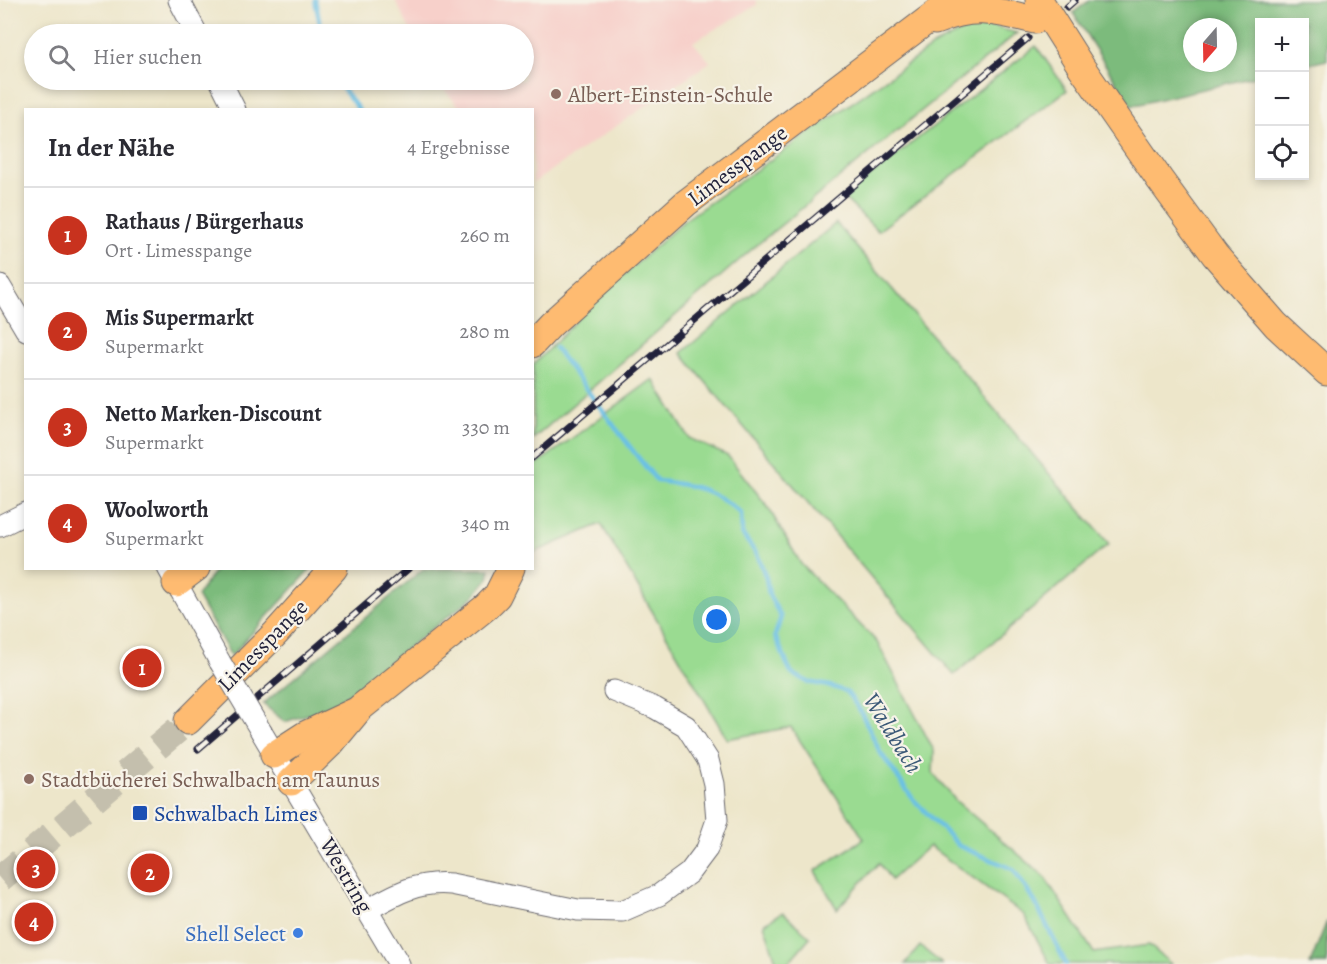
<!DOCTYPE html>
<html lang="de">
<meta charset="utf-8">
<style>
:root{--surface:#fff;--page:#f7f7f7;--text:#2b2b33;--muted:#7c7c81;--line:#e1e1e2;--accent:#c8321e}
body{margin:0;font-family:Alegreya,serif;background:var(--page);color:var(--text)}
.controls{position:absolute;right:18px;top:18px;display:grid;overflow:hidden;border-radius:0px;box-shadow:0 3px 9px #0003}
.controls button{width:54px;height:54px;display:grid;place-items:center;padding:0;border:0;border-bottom:2px solid var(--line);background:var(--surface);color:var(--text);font:30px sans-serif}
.compass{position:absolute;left:1183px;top:18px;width:54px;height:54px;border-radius:50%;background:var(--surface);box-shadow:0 3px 9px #0003;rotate:200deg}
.you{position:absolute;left:717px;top:620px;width:21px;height:21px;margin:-15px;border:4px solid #fff;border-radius:50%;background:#1a73e8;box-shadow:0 0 0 9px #1a73e833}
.badge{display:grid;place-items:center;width:39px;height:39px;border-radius:50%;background:var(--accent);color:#fff;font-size:20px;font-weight:700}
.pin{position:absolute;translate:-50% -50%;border:3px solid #fff;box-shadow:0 2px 6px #0006}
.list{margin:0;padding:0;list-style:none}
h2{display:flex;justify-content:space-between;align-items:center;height:78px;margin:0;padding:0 24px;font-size:26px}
h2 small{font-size:20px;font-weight:400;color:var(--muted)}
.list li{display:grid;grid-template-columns:39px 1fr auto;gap:18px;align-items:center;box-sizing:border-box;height:96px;padding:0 24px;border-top:2px solid var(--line)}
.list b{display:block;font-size:22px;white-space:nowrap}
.list p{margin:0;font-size:20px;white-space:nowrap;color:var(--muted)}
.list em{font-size:20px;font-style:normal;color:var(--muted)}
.icon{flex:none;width:33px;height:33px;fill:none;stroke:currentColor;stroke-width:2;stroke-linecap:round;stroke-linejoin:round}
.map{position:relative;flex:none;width:1327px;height:964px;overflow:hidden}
.search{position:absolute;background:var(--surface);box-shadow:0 3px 9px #0003;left:24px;top:24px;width:510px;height:66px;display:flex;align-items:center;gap:15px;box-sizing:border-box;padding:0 21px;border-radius:33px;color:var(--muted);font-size:22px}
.panel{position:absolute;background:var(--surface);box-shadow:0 3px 9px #0003;left:24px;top:108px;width:510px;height:462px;border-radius:0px}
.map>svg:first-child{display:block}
</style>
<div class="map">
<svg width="1327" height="964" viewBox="0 0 1327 964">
<rect width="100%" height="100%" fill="#f7f3e8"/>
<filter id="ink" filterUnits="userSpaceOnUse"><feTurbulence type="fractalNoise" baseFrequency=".0167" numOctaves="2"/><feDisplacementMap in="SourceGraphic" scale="12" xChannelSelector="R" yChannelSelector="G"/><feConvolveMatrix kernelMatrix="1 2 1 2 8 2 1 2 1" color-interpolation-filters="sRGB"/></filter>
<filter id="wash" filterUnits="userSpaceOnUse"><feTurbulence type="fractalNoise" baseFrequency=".008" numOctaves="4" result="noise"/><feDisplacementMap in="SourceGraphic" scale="24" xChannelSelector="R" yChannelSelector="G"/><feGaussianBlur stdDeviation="1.35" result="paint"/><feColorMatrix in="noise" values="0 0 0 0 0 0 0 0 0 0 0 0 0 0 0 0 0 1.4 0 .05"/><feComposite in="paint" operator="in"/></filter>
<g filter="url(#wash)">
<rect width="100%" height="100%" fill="#ede6ca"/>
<!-- built -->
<path fill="#f7d0ca" d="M 395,0 L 756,0 L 757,5 L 693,42 L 710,62 L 533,183 L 532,110 L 461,109 L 436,80 L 524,80 L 524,34 L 412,34 Z"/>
<!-- green -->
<g fill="#9adb91" stroke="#5e7e66" stroke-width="1.5">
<path d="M 978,23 L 1017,33 L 758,244 L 533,439 L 533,365 L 599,297 L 685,220 L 933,46 Z"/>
<path d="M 1036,46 L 1067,90 L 878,231 L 843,197 Z"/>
<path d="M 836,223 L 1109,544 L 954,675 L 681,353 Z"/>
<path d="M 653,379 L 689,438 L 728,456 L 768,507 L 801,564 L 877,642 L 934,751 L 933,773 L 956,801 L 1044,876 L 1094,953 L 1149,945 L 1171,964 L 1050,964 L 1024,915 L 929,846 L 891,880 L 879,863 L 837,909 L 815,871 L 864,839 L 791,727 L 727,739 L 601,524 L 533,553 L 533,467 Z"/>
<path d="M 783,912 L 810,937 L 787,964 L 777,964 L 764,924 Z"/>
<path d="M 920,946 L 942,964 L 905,964 Z"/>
</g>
<!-- forest -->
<g fill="#7bbb7b" stroke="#4e6e5b" stroke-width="1.5" fill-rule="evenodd">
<path d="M 1090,0 L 1327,0 L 1327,60 L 1305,65 L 1304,22 L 1260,22 L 1259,76 L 1131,106 L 1073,13 ZM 1192,27 L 1228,27 L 1228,63 L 1192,63 Z"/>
<path d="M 216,569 L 216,568 L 311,569 L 231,656 L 197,596 Z"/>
<path d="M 423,569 L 490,569 L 488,579 L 473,597 L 333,706 L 285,722 L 263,704 Z"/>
<path d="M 1327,921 L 1327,964 L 1310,964 Z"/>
</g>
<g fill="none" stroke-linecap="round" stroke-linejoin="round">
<!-- stream -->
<g stroke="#69c0e6" stroke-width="4.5">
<path d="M 315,0 L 322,34"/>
<path d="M 336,80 L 359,110"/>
<path d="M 555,348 L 637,456 L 657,481 C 694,485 712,489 741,513 L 742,534 L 758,556 L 766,578 L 769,595 L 781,617 L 775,636 L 791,673 L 808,682 L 830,686 L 847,692 L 861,712 L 880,752 L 913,799 L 959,846 L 1013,869 L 1035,902 L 1066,964"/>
</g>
</g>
</g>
<g filter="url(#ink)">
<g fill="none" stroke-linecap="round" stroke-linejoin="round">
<!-- major-tunnel -->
<path stroke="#c4bfad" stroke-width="27" stroke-dasharray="27 14" stroke-linecap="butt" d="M 0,879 L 188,721"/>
<!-- minor casing -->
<g stroke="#69676d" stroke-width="23">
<g id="minor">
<path d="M 179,0 L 197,34"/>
<path d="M 220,80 L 235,110"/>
<path d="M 0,286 L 26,330"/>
<path d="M 0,526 L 26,513"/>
<path d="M 168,568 L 220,662"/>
<path d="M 262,733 L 399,964"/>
<path d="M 367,910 C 395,894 417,881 451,884 L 578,910 L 622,911 L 659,895 L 689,873 L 707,849 L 717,820 L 714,784 L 708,760 L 686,726 L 655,708 L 614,691"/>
</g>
</g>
<!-- major casing -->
<g stroke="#69676d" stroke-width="29">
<g id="major">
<path d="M 1039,0 L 1082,68 L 1160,180 L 1215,255 L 1276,325 L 1327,372"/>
<path d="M 935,21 C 975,4 995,11 1035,20"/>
<path d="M 532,344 L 551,324 L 686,203 L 954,0"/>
<path d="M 176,583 L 196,568"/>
<path d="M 188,721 L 276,633 L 334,568"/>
<path d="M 274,755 L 305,735 L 354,712"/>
<path d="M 291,782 L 331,743 L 360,708 L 486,607 L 497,596 L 511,568"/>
</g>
</g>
<!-- minor -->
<use href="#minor" stroke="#fff" stroke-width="21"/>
<!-- major -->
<use href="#major" stroke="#febb71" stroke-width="27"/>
<!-- rail casing -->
<g stroke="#22223b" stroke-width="7">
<g id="rail">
<path d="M 1067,7 L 1075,0"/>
<path d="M 532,458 L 1028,38"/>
<path d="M 198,749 L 409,568"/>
</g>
</g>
<!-- rail -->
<use href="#rail" stroke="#f7f3e8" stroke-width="4.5" stroke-dasharray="14" stroke-linecap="butt"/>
<!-- minor-bridge casing -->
<g stroke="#69676d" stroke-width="23" stroke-linecap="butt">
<path id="minor-bridge" d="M 220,662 L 262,733"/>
</g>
<!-- minor-bridge -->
<use href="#minor-bridge" stroke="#fff" stroke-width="21"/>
</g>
</g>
<!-- markers -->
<g fill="#8d6e63" stroke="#f7f3e8" stroke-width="2">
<circle cx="556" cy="94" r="6"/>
<circle cx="29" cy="779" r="6"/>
</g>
<rect fill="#1a4fb4" stroke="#f7f3e8" stroke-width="2" x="132" y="805" width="16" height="16" rx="3"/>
<circle fill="#3f7fe0" stroke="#f7f3e8" stroke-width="2" cx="298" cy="933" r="6"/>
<g text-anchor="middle" stroke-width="4.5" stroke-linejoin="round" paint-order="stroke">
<!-- education labels -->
<g font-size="22" fill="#785e54" stroke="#f7f3e8" text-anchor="start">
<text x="568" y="102">Albert-Einstein-Schule</text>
<text x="41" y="787">Stadtbücherei Schwalbach am Taunus</text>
</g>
<!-- street labels -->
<g font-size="22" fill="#22223b" stroke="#f7f3e8">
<text transform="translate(737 165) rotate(-37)" y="8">Limesspange</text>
<text transform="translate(262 645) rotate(-46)" y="8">Limesspange</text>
<text transform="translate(347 875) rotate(60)" y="8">Westring</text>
</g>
<!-- transit labels -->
<g font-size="22" fill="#164399" stroke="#f7f3e8" text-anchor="start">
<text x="154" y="821">Schwalbach Limes</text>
</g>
<!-- shop labels -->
<g font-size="22" fill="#366cbe" stroke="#f7f3e8" text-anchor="end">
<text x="286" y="941">Shell Select</text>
</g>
<!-- water labels -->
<g font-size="24" font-style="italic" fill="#3b5977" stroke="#f7f3e8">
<text transform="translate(893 733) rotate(58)" y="8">Waldbach</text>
</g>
</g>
</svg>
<div class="controls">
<button>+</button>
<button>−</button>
<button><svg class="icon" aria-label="locate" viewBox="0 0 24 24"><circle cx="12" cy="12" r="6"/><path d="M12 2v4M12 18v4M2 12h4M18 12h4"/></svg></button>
</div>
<svg class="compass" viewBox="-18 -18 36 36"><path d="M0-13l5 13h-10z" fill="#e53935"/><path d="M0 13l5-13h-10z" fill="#7c7c81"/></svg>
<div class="you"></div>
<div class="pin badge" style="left:142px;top:668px">1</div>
<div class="pin badge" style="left:150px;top:873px">2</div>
<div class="pin badge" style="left:36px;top:869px">3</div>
<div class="pin badge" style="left:34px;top:922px">4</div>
<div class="search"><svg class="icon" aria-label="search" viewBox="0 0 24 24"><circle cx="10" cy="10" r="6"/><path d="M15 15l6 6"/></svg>Hier suchen</div>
<section class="panel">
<h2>In der Nähe<small>4 Ergebnisse</small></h2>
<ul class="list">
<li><span class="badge">1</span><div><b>Rathaus / Bürgerhaus</b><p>Ort · Limesspange</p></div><em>260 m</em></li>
<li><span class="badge">2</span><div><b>Mis Supermarkt</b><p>Supermarkt</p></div><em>280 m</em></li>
<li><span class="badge">3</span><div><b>Netto Marken-Discount</b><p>Supermarkt</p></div><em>330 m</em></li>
<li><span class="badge">4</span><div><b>Woolworth</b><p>Supermarkt</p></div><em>340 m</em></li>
</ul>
</section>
</div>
